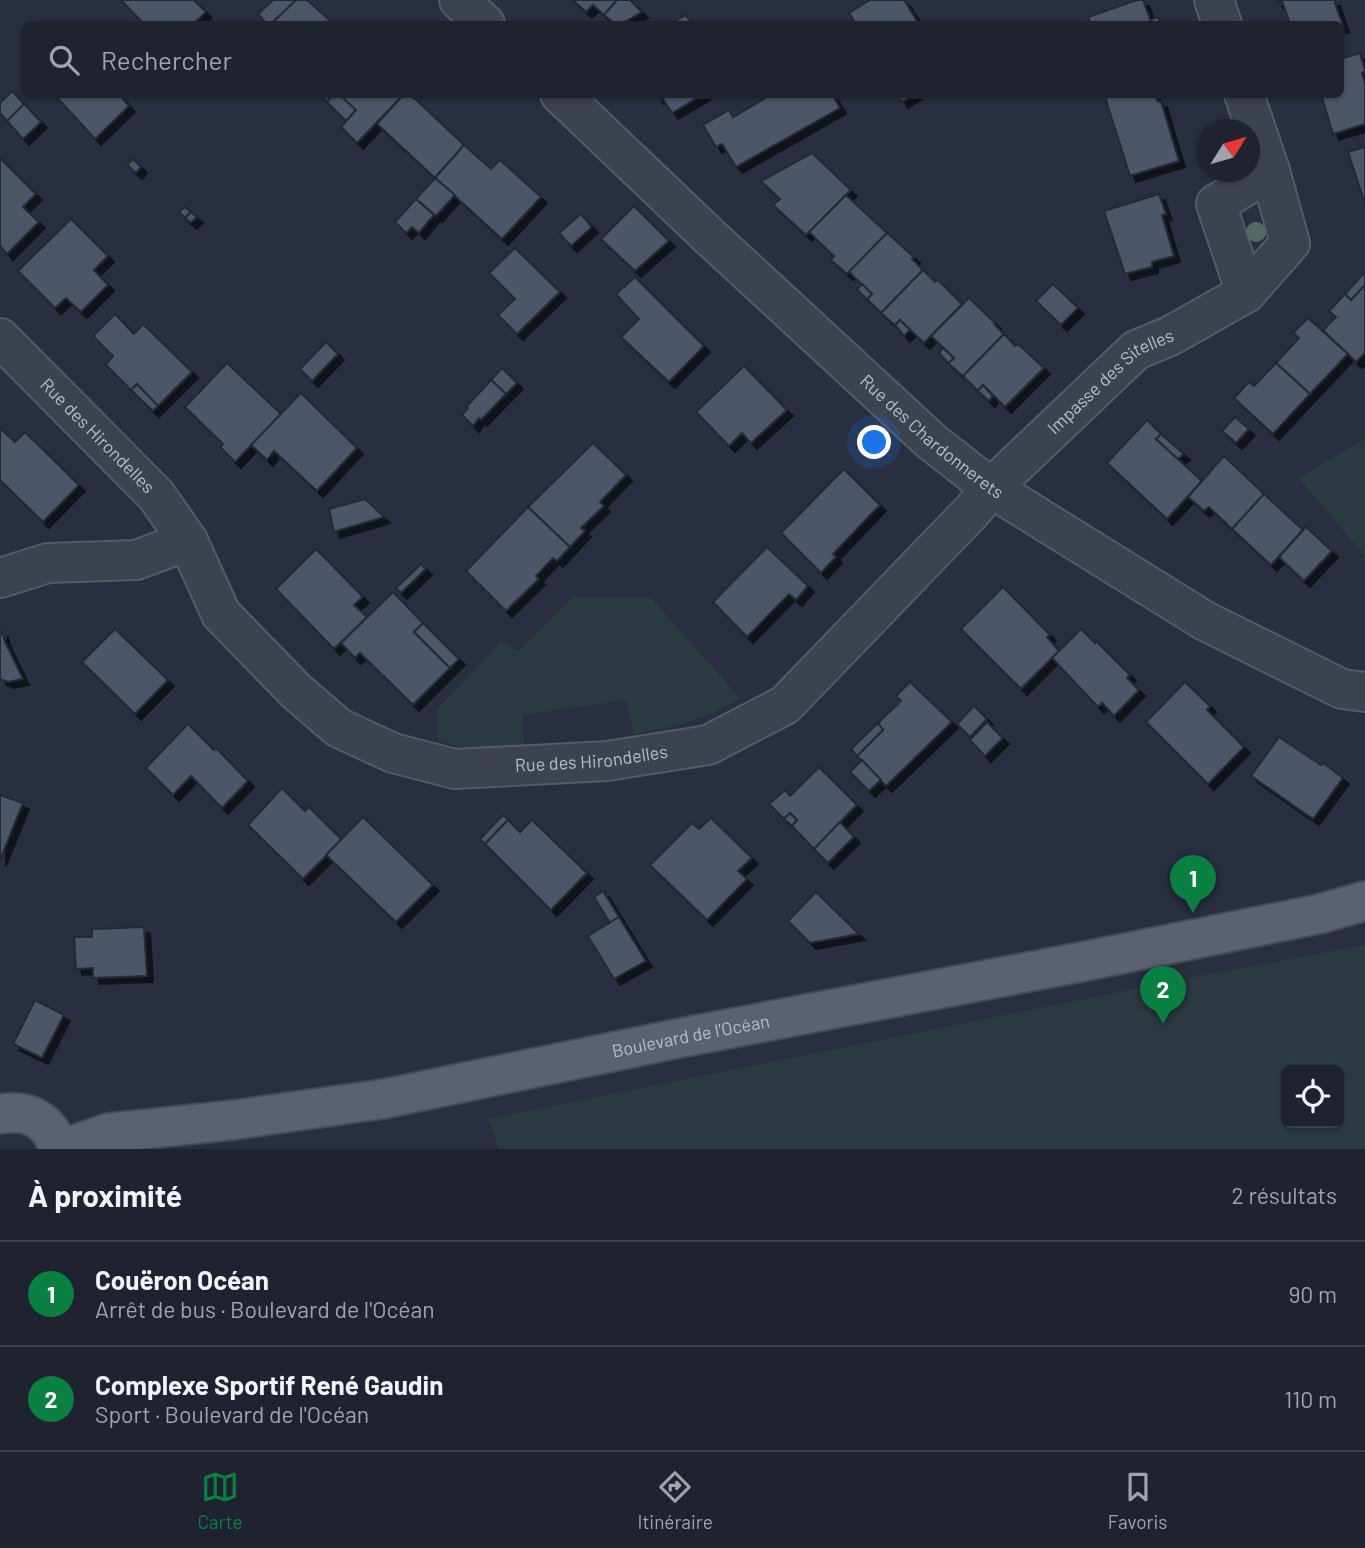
<!DOCTYPE html>
<html lang="fr">
<meta charset="utf-8">
<style>
:root{--surface:#1f2330;--page:#272b38;--text:#f1f3f6;--muted:#a1a4ab;--line:#3c404c;--accent:#0b8043}
body{margin:0;font-family:Barlow,sans-serif;background:var(--page);color:var(--text)}
.controls{position:absolute;right:21px;bottom:21px;display:grid;overflow:hidden;border-radius:10px;box-shadow:0 2px 5px #0004}
.controls button{width:63px;height:63px;display:grid;place-items:center;padding:0;border:0;border-bottom:2px solid var(--line);background:var(--surface);color:var(--text);font:35px sans-serif}
.compass{position:absolute;left:1197px;top:119px;width:63px;height:63px;border-radius:50%;background:var(--surface);box-shadow:0 2px 5px #0004;rotate:53deg}
.you{position:absolute;left:875px;top:443px;width:24px;height:24px;margin:-18px;border:5px solid #fff;border-radius:50%;background:#1a73e8;box-shadow:0 0 0 10px #1a73e833}
.badge{display:grid;place-items:center;width:46px;height:46px;border-radius:50%;background:var(--accent);color:#fff;font-size:23px;font-weight:700}
.pin{position:absolute;translate:-50% -58px;filter:drop-shadow(0 2px 4px #0008)}
.pin::after{content:'';position:absolute;top:37px;width:24px;height:21px;background:inherit;clip-path:polygon(0 0,100% 0,50% 100%)}
.list{margin:0;padding:0;list-style:none}
h2{display:flex;justify-content:space-between;align-items:center;height:91px;margin:0;padding:0 28px;font-size:30px}
h2 small{font-size:23px;font-weight:400;color:var(--muted)}
.list li{display:grid;grid-template-columns:46px 1fr auto;gap:21px;align-items:center;box-sizing:border-box;height:105px;padding:0 28px;border-top:2px solid var(--line)}
.list b{display:block;font-size:26px;white-space:nowrap}
.list p{margin:0;font-size:23px;white-space:nowrap;color:var(--muted)}
.list em{font-size:23px;font-style:normal;color:var(--muted)}
.icon{flex:none;width:38px;height:38px;fill:none;stroke:currentColor;stroke-width:2;stroke-linecap:round;stroke-linejoin:round}
.map{position:relative;flex:none;width:1365px;height:1149px;overflow:hidden}
.search{position:absolute;background:var(--surface);box-shadow:0 2px 5px #0004;left:21px;right:21px;top:21px;height:77px;display:flex;align-items:center;gap:18px;box-sizing:border-box;padding:0 24px;border-radius:10px;color:var(--muted);font-size:26px}
.sheet{height:301px;background:var(--surface)}
nav{display:flex;justify-content:space-around;align-items:center;box-sizing:border-box;height:98px;border-top:2px solid var(--line);background:var(--surface);font-size:19px;color:var(--muted)}
nav a{display:grid;justify-items:center;gap:4px}
nav .on{color:var(--accent)}
.map>svg:first-child{display:block}
</style>
<div class="map">
<svg width="1365" height="1149" viewBox="0 0 1365 1149">
<defs>
<filter id="shadow"><feDropShadow dx="6" dy="6" stdDeviation="0" flood-color="#0009"/></filter>
</defs>
<rect width="100%" height="100%" fill="#292f40"/>
<!-- green -->
<g fill="#2b3b41" fill-rule="evenodd">
<path d="M 1365,439 L 1365,556 L 1299,478 Z"/>
<path d="M 573,597 L 651,598 L 740,698 C 703,721 676,726 634,734 L 625,700 L 523,715 L 524,746 L 476,753 L 438,740 L 438,708 L 501,642 L 518,651 Z"/>
<path d="M 1365,945 L 1365,1149 L 499,1149 L 488,1119 L 1190,978 ZM 1286,1070 L 1339,1070 L 1339,1123 L 1286,1123 Z"/>
</g>
<!-- building -->
<g fill="#4d5467" stroke="#232937" stroke-width="2" filter="url(#shadow)">
<path d="M 121,0 L 194,0 L 206,12 L 193,24 L 144,24 Z"/>
<path d="M 273,0 L 296,0 L 271,24 L 267,24 L 258,14 Z"/>
<path d="M 296,0 L 307,0 L 334,24 L 271,24 Z"/>
<path d="M 573,0 L 617,0 L 604,15 L 593,5 L 586,12 Z"/>
<path d="M 617,0 L 630,0 L 642,12 L 621,24 L 615,24 L 604,15 Z"/>
<path d="M 870,0 L 904,0 L 919,24 L 856,24 L 849,13 Z"/>
<path d="M 1137,0 L 1143,0 L 1152,24 L 1091,24 L 1088,17 Z"/>
<path d="M 1276,0 L 1334,0 L 1343,26 L 1340,27 L 1340,24 L 1290,24 L 1282,1 L 1277,2 Z"/>
<path d="M 686,15 L 692,24 L 670,24 Z"/>
<path d="M 1158,17 L 1161,24 L 1152,24 L 1150,20 Z"/>
<path d="M 1360,53 L 1365,71 L 1362,73 L 1365,84 L 1365,124 L 1333,134 L 1321,94 L 1340,94 L 1340,59 Z"/>
<path d="M 12,91 L 24,104 L 7,121 L 0,113 L 0,103 Z"/>
<path d="M 54,94 L 119,94 L 129,106 L 95,139 Z"/>
<path d="M 319,94 L 334,94 L 327,102 Z"/>
<path d="M 334,94 L 339,94 L 356,110 L 346,121 L 327,102 Z"/>
<path d="M 339,94 L 404,94 L 357,143 L 341,127 L 356,110 Z"/>
<path d="M 404,94 L 410,94 L 464,145 L 435,178 L 377,124 Z"/>
<path d="M 656,94 L 704,94 L 672,113 L 661,96 L 658,98 Z"/>
<path d="M 772,94 L 832,94 L 840,108 L 736,167 L 722,144 L 716,147 L 703,125 L 729,110 L 733,117 Z"/>
<path d="M 898,94 L 915,94 L 902,102 Z"/>
<path d="M 1114,94 L 1155,94 L 1158,102 L 1161,101 L 1179,161 L 1130,176 L 1105,97 Z"/>
<path d="M 24,104 L 41,122 L 23,139 L 7,121 Z"/>
<path d="M 464,145 L 491,169 L 500,160 L 541,197 L 502,239 L 435,178 Z"/>
<path d="M 1365,147 L 1365,204 L 1348,152 Z"/>
<path d="M 812,153 L 851,190 L 806,235 L 773,205 L 780,199 L 761,181 Z"/>
<path d="M 0,158 L 36,194 L 23,207 L 39,222 L 7,254 L 0,246 Z"/>
<path d="M 133,159 L 141,167 L 136,173 L 127,165 Z"/>
<path d="M 435,178 L 455,195 L 436,216 L 416,199 Z"/>
<path d="M 1159,194 L 1166,214 L 1162,215 L 1174,256 L 1152,262 L 1152,267 L 1125,274 L 1104,211 Z"/>
<path d="M 846,195 L 887,233 L 847,274 L 831,260 L 834,256 L 809,232 Z"/>
<path d="M 416,199 L 434,215 L 419,233 L 412,227 L 406,233 L 395,222 Z"/>
<path d="M 634,206 L 669,241 L 635,271 L 601,239 Z"/>
<path d="M 185,207 L 191,212 L 185,218 L 179,212 Z"/>
<path d="M 191,212 L 197,217 L 191,223 L 185,218 Z"/>
<path d="M 581,214 L 592,227 L 571,246 L 559,233 Z"/>
<path d="M 71,219 L 108,256 L 94,270 L 108,285 L 81,312 L 66,298 L 55,308 L 18,271 Z"/>
<path d="M 887,233 L 914,257 L 912,259 L 923,270 L 881,313 L 867,299 L 872,294 L 849,272 Z"/>
<path d="M 515,248 L 560,292 L 517,334 L 498,315 L 515,299 L 489,273 Z"/>
<path d="M 923,270 L 935,282 L 938,280 L 962,304 L 924,343 L 900,320 L 895,325 L 881,313 Z"/>
<path d="M 1365,272 L 1365,285 L 1351,300 L 1345,294 Z"/>
<path d="M 635,277 L 704,346 L 669,382 L 621,337 L 639,319 L 616,294 Z"/>
<path d="M 862,284 L 872,294 L 867,299 L 857,290 Z"/>
<path d="M 1053,284 L 1078,308 L 1061,325 L 1036,301 Z"/>
<path d="M 1365,285 L 1365,353 L 1356,362 L 1323,330 L 1336,317 L 1329,311 L 1345,294 L 1351,300 Z"/>
<path d="M 969,298 L 995,323 L 994,324 L 1004,334 L 963,376 L 948,363 L 954,358 L 931,336 Z"/>
<path d="M 115,314 L 134,334 L 143,324 L 192,372 L 158,406 L 137,384 L 131,390 L 106,365 L 113,356 L 93,336 Z"/>
<path d="M 1308,318 L 1348,354 L 1310,394 L 1276,363 L 1299,338 L 1293,333 Z"/>
<path d="M 900,320 L 910,330 L 904,336 L 895,325 Z"/>
<path d="M 1004,334 L 1015,346 L 1018,344 L 1044,368 L 1005,407 L 983,385 L 978,391 L 963,376 Z"/>
<path d="M 326,342 L 338,354 L 312,381 L 300,369 Z"/>
<path d="M 943,348 L 954,358 L 948,363 L 939,353 Z"/>
<path d="M 227,363 L 281,414 L 235,462 L 220,447 L 223,444 L 185,407 Z"/>
<path d="M 1276,363 L 1310,394 L 1273,434 L 1234,398 L 1249,382 L 1254,386 Z"/>
<path d="M 744,366 L 787,410 L 751,443 L 742,433 L 729,446 L 696,412 Z"/>
<path d="M 502,368 L 517,383 L 506,394 L 491,380 Z"/>
<path d="M 491,380 L 506,394 L 481,420 L 479,418 L 473,426 L 462,415 L 468,408 L 466,407 Z"/>
<path d="M 137,384 L 158,406 L 153,411 L 131,390 Z"/>
<path d="M 983,385 L 993,396 L 989,401 L 978,391 Z"/>
<path d="M 301,393 L 357,448 L 317,491 L 274,451 L 267,460 L 251,445 Z"/>
<path d="M 1235,417 L 1249,429 L 1236,443 L 1222,431 Z"/>
<path d="M 1147,420 L 1161,434 L 1156,439 L 1202,481 L 1167,519 L 1107,463 Z"/>
<path d="M 0,428 L 15,442 L 25,432 L 79,485 L 43,522 L 0,480 Z"/>
<path d="M 1161,434 L 1184,454 L 1178,459 L 1156,439 Z"/>
<path d="M 593,443 L 626,475 L 600,502 L 604,506 L 581,528 L 585,531 L 570,547 L 528,507 Z"/>
<path d="M 1224,456 L 1264,494 L 1232,529 L 1209,507 L 1204,511 L 1188,497 Z"/>
<path d="M 844,469 L 880,505 L 833,554 L 836,557 L 821,573 L 781,533 Z"/>
<path d="M 1264,494 L 1303,530 L 1271,565 L 1232,529 Z"/>
<path d="M 365,499 L 384,517 L 334,532 L 329,509 Z"/>
<path d="M 528,507 L 570,547 L 557,561 L 553,558 L 536,576 L 539,579 L 506,611 L 466,571 Z"/>
<path d="M 1306,527 L 1332,551 L 1304,581 L 1279,557 Z"/>
<path d="M 767,547 L 808,586 L 796,600 L 789,594 L 747,637 L 713,602 Z"/>
<path d="M 316,549 L 363,597 L 354,605 L 367,617 L 334,649 L 276,589 Z"/>
<path d="M 421,564 L 426,569 L 401,593 L 396,588 Z"/>
<path d="M 1003,587 L 1050,635 L 1047,637 L 1059,651 L 1021,689 L 961,629 Z"/>
<path d="M 393,592 L 423,623 L 414,632 L 450,668 L 413,705 L 360,653 L 355,658 L 341,643 Z"/>
<path d="M 423,623 L 459,659 L 450,668 L 414,632 Z"/>
<path d="M 115,629 L 168,680 L 135,714 L 82,662 Z"/>
<path d="M 1081,629 L 1095,643 L 1096,641 L 1130,675 L 1127,678 L 1139,690 L 1114,716 L 1102,703 L 1098,707 L 1052,658 Z"/>
<path d="M 2,631 L 5,642 L 23,679 L 8,682 L 0,679 L 0,636 Z"/>
<path d="M 910,682 L 952,722 L 886,786 L 857,756 L 883,730 L 878,723 L 901,701 L 896,696 Z"/>
<path d="M 1185,682 L 1210,706 L 1207,710 L 1244,747 L 1208,784 L 1146,722 Z"/>
<path d="M 974,706 L 987,719 L 970,737 L 957,724 Z"/>
<path d="M 987,722 L 1003,738 L 985,756 L 970,740 Z"/>
<path d="M 878,723 L 883,730 L 857,756 L 851,749 Z"/>
<path d="M 188,724 L 214,750 L 216,748 L 248,781 L 222,808 L 191,776 L 173,795 L 146,768 Z"/>
<path d="M 1279,737 L 1321,765 L 1323,763 L 1343,778 L 1313,819 L 1251,776 Z"/>
<path d="M 862,760 L 881,780 L 869,791 L 850,772 Z"/>
<path d="M 819,767 L 857,805 L 814,849 L 792,826 L 797,820 L 790,813 L 784,819 L 769,804 L 785,790 L 790,796 Z"/>
<path d="M 282,788 L 305,811 L 309,807 L 342,840 L 303,879 L 248,825 Z"/>
<path d="M 0,795 L 23,803 L 0,860 Z"/>
<path d="M 790,813 L 797,820 L 792,826 L 784,819 Z"/>
<path d="M 503,815 L 508,820 L 485,844 L 480,839 Z"/>
<path d="M 363,817 L 433,885 L 396,922 L 326,855 Z"/>
<path d="M 711,818 L 752,858 L 738,871 L 747,879 L 707,920 L 650,865 L 692,823 L 699,829 Z"/>
<path d="M 508,820 L 520,832 L 532,820 L 587,873 L 551,910 L 485,844 Z"/>
<path d="M 840,822 L 854,837 L 828,863 L 814,849 Z"/>
<path d="M 603,891 L 619,917 L 610,923 L 594,897 Z"/>
<path d="M 816,892 L 859,934 L 810,943 L 788,921 Z"/>
<path d="M 619,917 L 646,961 L 614,979 L 588,936 Z"/>
<path d="M 144,927 L 147,976 L 93,978 L 93,968 L 76,969 L 74,937 L 92,937 L 92,929 Z"/>
<path d="M 35,1000 L 64,1015 L 42,1058 L 13,1044 Z"/>
</g>
<g fill="none" stroke-linecap="round" stroke-linejoin="round">
<!-- minor casing -->
<g stroke="#555a67" stroke-width="42">
<g id="minor">
<path d="M 459,0 L 485,24"/>
<path d="M 1214,0 L 1222,24"/>
<path id="s1" d="M 560,94 L 709,236 L 932,442 L 991,488 L 1205,621 L 1342,689 L 1365,692"/>
<path d="M 1246,293 L 1216,204 L 1270,171"/>
<path id="s2" d="M 0,338 L 156,495 L 188,541 L 221,614 L 296,691 L 339,728 L 393,753 L 455,769 L 607,761 L 708,745 L 785,705 L 972,511 L 991,488 L 1136,350 L 1170,336 L 1246,293 L 1290,243 L 1270,171 L 1244,94"/>
<path d="M 0,578 L 48,563 L 136,560 L 188,541"/>
</g>
</g>
<!-- major casing -->
<g stroke="#464b59" stroke-width="42">
<g id="major">
<path d="M 0,1114 C 30,1109 49,1120 59,1149"/>
<path id="s3" d="M 63,1149 L 108,1133 L 233,1120 L 383,1099 L 680,1038 L 1086,961 L 1319,914 L 1365,901"/>
</g>
</g>
<!-- minor -->
<use href="#minor" stroke="#3d4250" stroke-width="38"/>
<!-- major -->
<use href="#major" stroke="#5b6170" stroke-width="38"/>
</g>
<!-- trees -->
<circle fill="#526964" cx="1256" cy="232" r="10"/>
<g text-anchor="middle" stroke-width="6" stroke-linejoin="round" paint-order="stroke">
<!-- street labels -->
<g font-size="18" fill="#babeca" stroke="#212736">
<text dy="6" stroke="none"><textPath href="#s2" startOffset="1447">Impasse des Sitelles</textPath></text>
<text dy="6" stroke="none"><textPath href="#s1" startOffset="506">Rue des Chardonnerets</textPath></text>
<text dy="6" stroke="none"><textPath href="#s2" startOffset="138">Rue des Hirondelles</textPath></text>
<text dy="6" stroke="none"><textPath href="#s2" startOffset="782">Rue des Hirondelles</textPath></text>
<text dy="6" stroke="none"><textPath href="#s3" startOffset="639">Boulevard de l'Océan</textPath></text>
</g>
</g>
</svg>
<div class="controls">
<button><svg class="icon" aria-label="locate" viewBox="0 0 24 24"><circle cx="12" cy="12" r="6"/><path d="M12 2v4M12 18v4M2 12h4M18 12h4"/></svg></button>
</div>
<svg class="compass" viewBox="-18 -18 36 36"><path d="M0-13l5 13h-10z" fill="#e53935"/><path d="M0 13l5-13h-10z" fill="#a1a4ab"/></svg>
<div class="you"></div>
<div class="pin badge" style="left:1193px;top:913px">1</div>
<div class="pin badge" style="left:1163px;top:1024px">2</div>
<div class="search"><svg class="icon" aria-label="search" viewBox="0 0 24 24"><circle cx="10" cy="10" r="6"/><path d="M15 15l6 6"/></svg>Rechercher</div>
</div>
<section class="sheet">
<h2>À proximité<small>2 résultats</small></h2>
<ul class="list">
<li><span class="badge">1</span><div><b>Couëron Océan</b><p>Arrêt de bus · Boulevard de l'Océan</p></div><em>90 m</em></li>
<li><span class="badge">2</span><div><b>Complexe Sportif René Gaudin</b><p>Sport · Boulevard de l'Océan</p></div><em>110 m</em></li>
</ul>
</section>
<nav>
<a class="on"><svg class="icon" aria-label="map" viewBox="0 0 24 24"><path d="M3 6l6-2 6 2 6-2v14l-6 2-6-2-6 2zM9 4v14M15 6v14"/></svg>Carte</a>
<a><svg class="icon" aria-label="directions" viewBox="0 0 24 24"><path d="M12 3l9 9-9 9-9-9zM9 14v-3h6M13 9l2 2-2 2"/></svg>Itinéraire</a>
<a><svg class="icon" aria-label="saved" viewBox="0 0 24 24"><path d="M7 4h10v16l-5-4-5 4z"/></svg>Favoris</a>
</nav>
